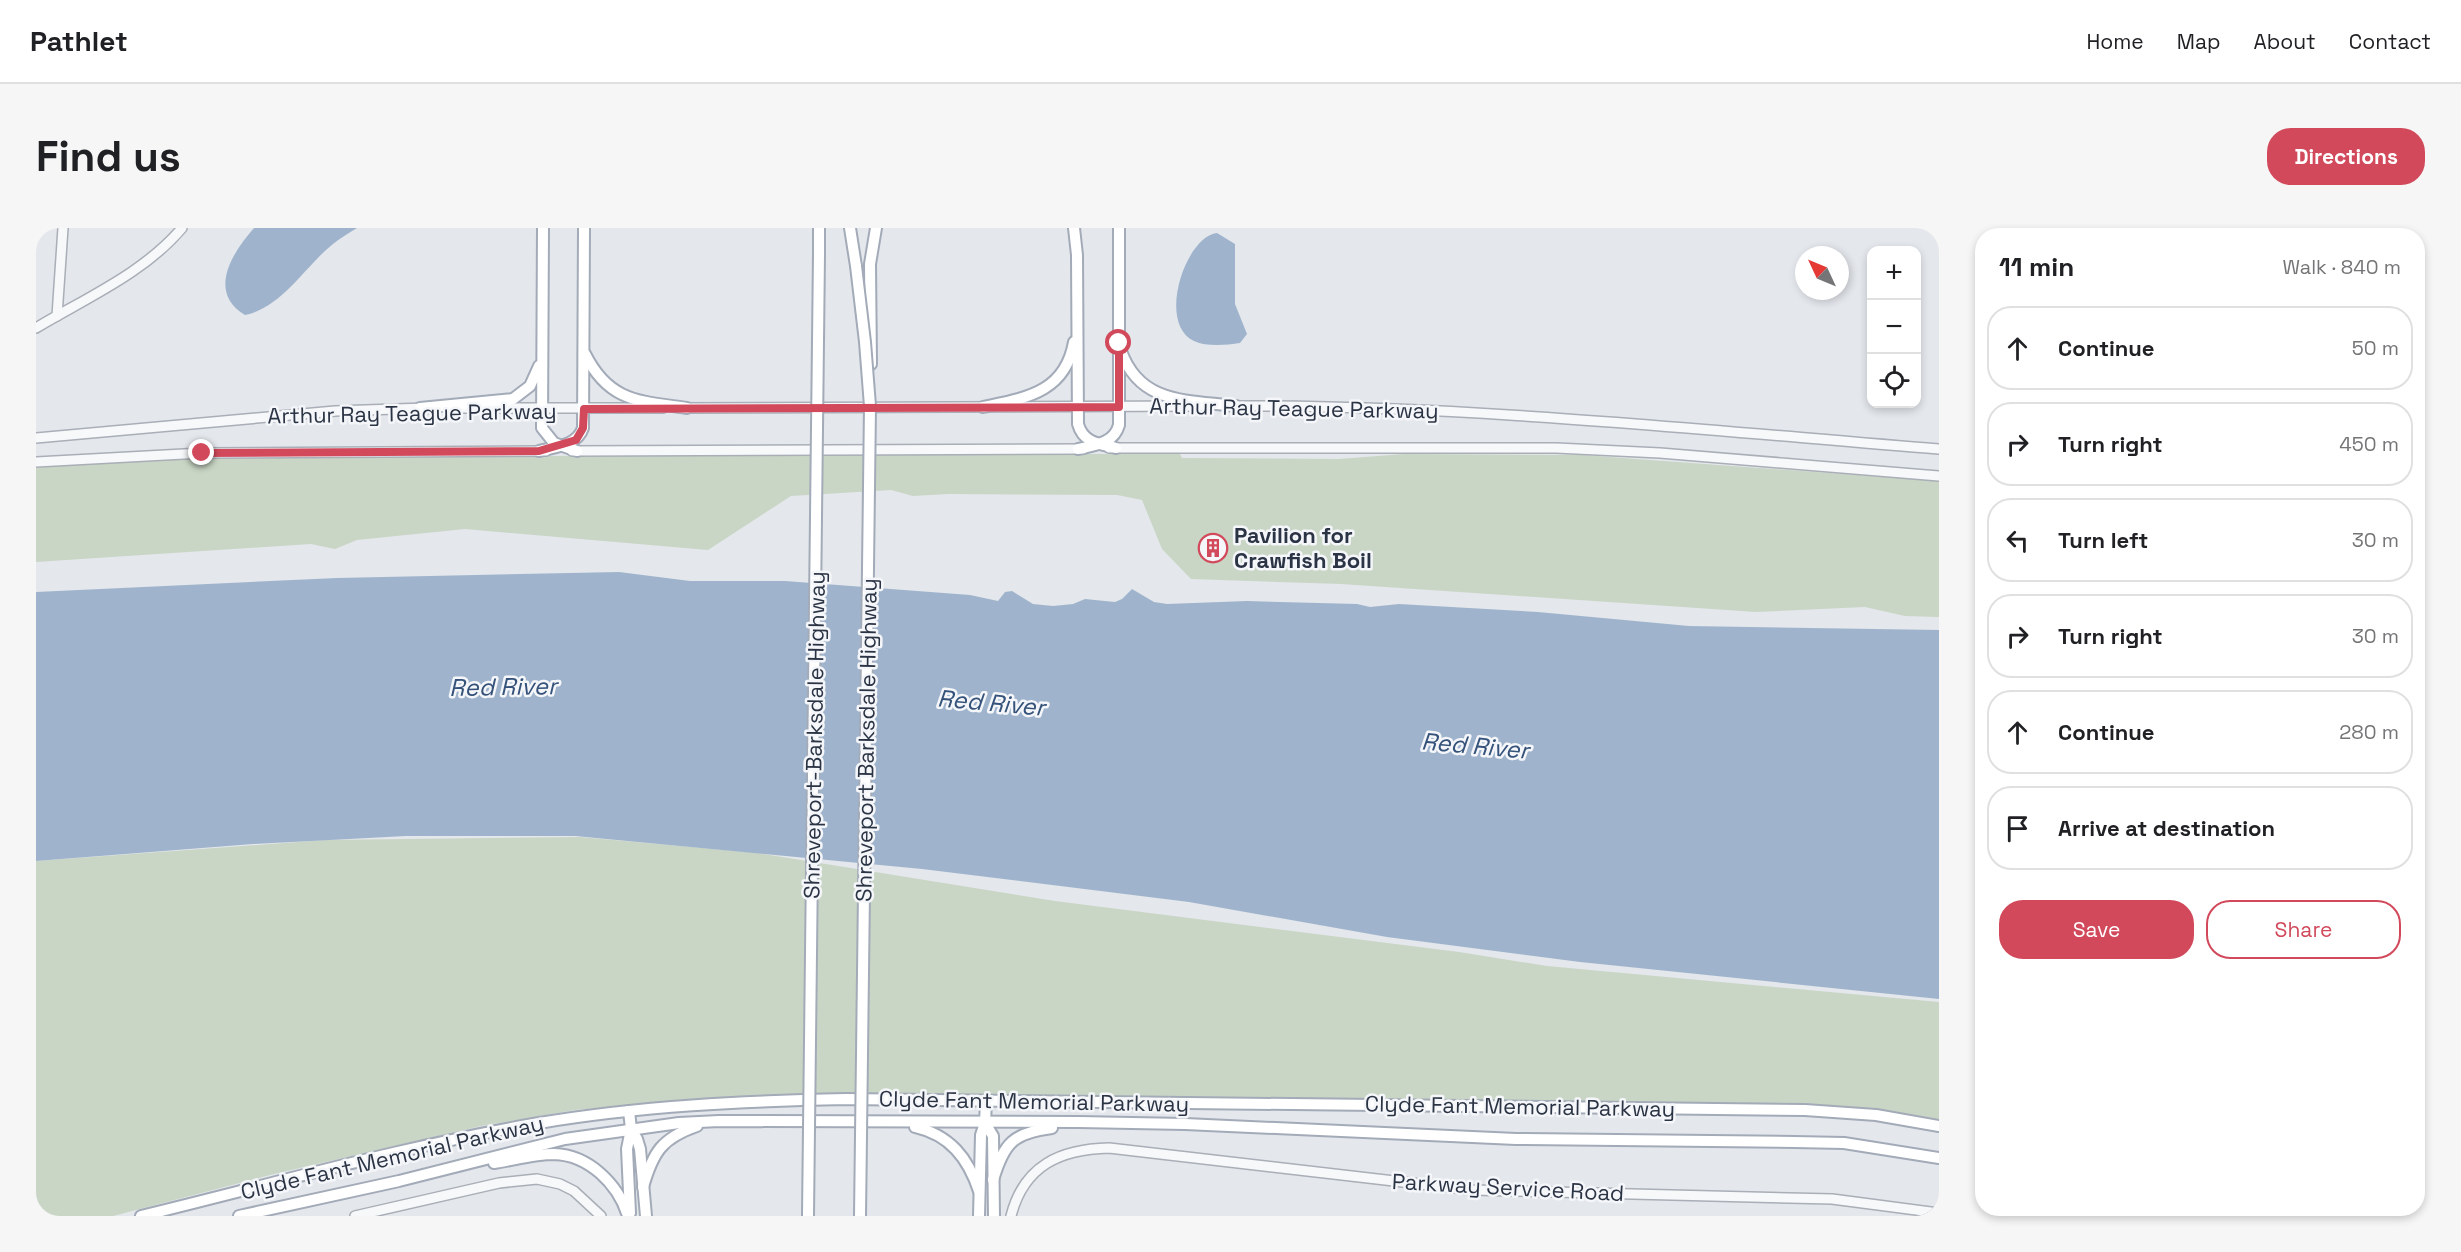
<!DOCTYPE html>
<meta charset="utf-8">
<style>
:root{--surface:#fff;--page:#f6f6f6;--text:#202124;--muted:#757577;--line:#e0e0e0;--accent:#d1495b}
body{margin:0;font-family:"Space Grotesk",sans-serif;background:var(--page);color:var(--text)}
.controls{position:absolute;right:18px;top:18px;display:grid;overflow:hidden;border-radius:12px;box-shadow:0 3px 9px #0003}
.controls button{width:54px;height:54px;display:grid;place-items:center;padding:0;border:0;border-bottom:2px solid var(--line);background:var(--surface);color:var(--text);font:30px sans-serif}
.compass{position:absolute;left:1759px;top:18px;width:54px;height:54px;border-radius:50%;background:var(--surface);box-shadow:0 3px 9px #0003;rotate:314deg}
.stop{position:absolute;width:18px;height:18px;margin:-14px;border:4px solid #d1495b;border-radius:50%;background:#fff}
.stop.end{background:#d1495b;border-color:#fff;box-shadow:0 2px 6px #0008}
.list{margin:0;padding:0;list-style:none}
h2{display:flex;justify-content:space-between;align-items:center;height:78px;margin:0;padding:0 24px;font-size:26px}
h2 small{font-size:20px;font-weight:400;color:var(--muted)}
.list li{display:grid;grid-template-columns:39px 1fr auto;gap:18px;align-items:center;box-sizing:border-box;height:84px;margin:0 12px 12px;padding:0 12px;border:2px solid var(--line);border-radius:24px}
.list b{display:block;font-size:22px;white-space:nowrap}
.list em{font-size:20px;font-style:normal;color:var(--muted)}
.actions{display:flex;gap:12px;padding:18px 24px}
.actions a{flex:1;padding:14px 0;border:2px solid var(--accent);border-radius:24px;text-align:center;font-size:21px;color:var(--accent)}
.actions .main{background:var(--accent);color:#fff}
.icon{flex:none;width:33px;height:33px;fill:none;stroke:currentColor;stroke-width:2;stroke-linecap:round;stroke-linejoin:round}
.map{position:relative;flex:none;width:1903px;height:988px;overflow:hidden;border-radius:24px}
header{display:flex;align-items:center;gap:36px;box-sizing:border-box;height:84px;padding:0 30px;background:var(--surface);border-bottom:2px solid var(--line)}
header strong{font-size:28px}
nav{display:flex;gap:33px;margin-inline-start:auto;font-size:21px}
.intro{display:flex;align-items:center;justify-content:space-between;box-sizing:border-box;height:144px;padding:0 36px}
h1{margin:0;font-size:42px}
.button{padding:15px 27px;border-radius:24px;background:var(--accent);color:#fff;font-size:21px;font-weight:700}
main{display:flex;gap:36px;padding:0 36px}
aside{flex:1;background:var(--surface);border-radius:24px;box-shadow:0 3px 9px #0003}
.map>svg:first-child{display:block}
</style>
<header>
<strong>Pathlet</strong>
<nav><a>Home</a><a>Map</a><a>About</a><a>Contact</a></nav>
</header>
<div class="intro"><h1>Find us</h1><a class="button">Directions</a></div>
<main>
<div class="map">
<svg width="1903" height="988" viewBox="0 0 1903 988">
<rect width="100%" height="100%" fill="#e4e7ec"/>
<!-- green -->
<g fill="#c9d6c5">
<path d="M 869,226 L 1144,226 L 1146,230 L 1303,231 L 1368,226 L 1546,227 L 1903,253 L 1903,389 L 1869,388 L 1829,379 L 1720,384 L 1305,356 L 1155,351 L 1126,321 L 1106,272 L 1081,267 L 912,266 L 877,268 L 855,262 L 755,268 L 672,322 L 429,301 L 321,312 L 299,321 L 275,316 L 0,334 L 0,240 C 116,229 232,230 348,229 C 522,228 695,227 869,226 Z"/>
<path d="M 544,609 L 722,625 L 1019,673 L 1423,724 L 1511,738 L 1903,774 L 1903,893 L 1828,880 L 1707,875 L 837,866 L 690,869 L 539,882 L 445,898 L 238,946 L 77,988 L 0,988 L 0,633 L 289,612 Z"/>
</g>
<!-- water -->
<g fill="#9fb4cc">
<path d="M 218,0 L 321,0 C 313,5 304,10 297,16 C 269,38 247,79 209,87 C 171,64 196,25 218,0 Z"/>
<path d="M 1181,5 L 1199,16 L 1199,76 L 1211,106 L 1204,115 C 1190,117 1171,119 1158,113 C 1120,95 1150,8 1181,5 Z"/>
<path d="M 583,344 L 654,353 L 749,353 L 934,367 L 962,373 L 969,364 L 976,363 L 997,376 L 1017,378 L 1037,376 L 1049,371 L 1079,374 L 1086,371 L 1096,361 L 1118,374 L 1131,376 L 1211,373 L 1321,376 L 1334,379 L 1363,376 L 1502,384 L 1653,398 L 1903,402 L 1903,771 L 1544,734 L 1351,709 L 1153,674 L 886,641 L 539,608 L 370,608 L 217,616 L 0,633 L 0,364 L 301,350 Z"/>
</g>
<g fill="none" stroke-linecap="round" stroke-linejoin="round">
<!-- minor casing -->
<g stroke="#a9aeb7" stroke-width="12">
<g id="minor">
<path d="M 21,88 L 27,0"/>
<path d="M 0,100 C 50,70 108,45 146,0"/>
<path d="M 1193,178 C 1431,177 1666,202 1903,221"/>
<path d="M 422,180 L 627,180"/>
<path d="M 644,180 L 1164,178"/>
<path d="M 0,210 L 299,183 L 390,180"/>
<path d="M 1073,220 L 1520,220 L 1624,225 L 1903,248"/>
<path d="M 536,223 L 1047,221"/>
<path d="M 0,234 L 166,225 L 510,223"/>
<path d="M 319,988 L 463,955 L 501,951 L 524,956 L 538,963 L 565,988"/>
<path d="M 975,988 C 988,937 1025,921 1073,920 L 1436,962 L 1796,971 L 1903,985"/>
</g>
</g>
<!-- major casing -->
<g stroke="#a3abb8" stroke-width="14">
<g id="major">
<path d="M 507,0 L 506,200 L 518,215 L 541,223"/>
<path d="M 814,0 L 820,38"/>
<path d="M 1038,0 L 1041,27 L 1042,196 C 1047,215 1064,216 1080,220"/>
<path d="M 783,26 L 783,0"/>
<path d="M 1085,123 C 1104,177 1153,172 1200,178"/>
<path d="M 549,126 C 573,174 603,173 651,180"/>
<path d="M 835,136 L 834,36 L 840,0"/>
<path d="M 947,179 C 989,170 1029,165 1038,114"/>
<path d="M 384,180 L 477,171 L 494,158 L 503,138"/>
<path d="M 1042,221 C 1058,217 1078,216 1083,197 L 1083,0"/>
<path d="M 503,223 C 519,219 541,218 547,200 L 548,0"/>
<path d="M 593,883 L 595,901 L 591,921 L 594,985"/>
<path d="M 949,895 L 957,908 L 958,988"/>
<path d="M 879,899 C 914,907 932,930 943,963"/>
<path d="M 595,901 L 601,911 L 604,921 L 610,988"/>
<path d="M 458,935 C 478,932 498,926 518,926 C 553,927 582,956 592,988"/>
<path d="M 957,952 C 968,915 977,905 1016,900"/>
<path d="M 607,959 C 617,924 626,910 661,898"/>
<path d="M 105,988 C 237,956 369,918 503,895 C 604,878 708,873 810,871 L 1769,882 L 1840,887 L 1903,898"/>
<path d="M 203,988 L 363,953 L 529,911 L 643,895 L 683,893 L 1043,894 L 1149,896 L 1480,911 L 1758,914 L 1808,915 L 1903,930"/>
<path d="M 943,988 L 945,907 L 949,895 L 950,873"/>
</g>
</g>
<!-- minor -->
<use href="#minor" stroke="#f7f8fa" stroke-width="9"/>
<!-- major -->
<use href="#major" stroke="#fff" stroke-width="10"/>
<!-- major-bridge casing -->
<g stroke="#a3abb8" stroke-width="14" stroke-linecap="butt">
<g id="major-bridge">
<path d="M 820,38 L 829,114 L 834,178 L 824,988"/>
<path d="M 772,988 L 783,26"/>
</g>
</g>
<!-- major-bridge -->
<use href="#major-bridge" stroke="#fff" stroke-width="10"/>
</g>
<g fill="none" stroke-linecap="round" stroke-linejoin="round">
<!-- route -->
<path stroke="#d1495b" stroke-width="8" d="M 166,225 L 503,223 L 540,212 L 547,200 L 548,181 L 1083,179 L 1083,115"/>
</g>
<!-- icons -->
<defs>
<g id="building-ring" transform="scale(1.5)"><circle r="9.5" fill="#f4f6f9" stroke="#d1495b" stroke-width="1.5"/><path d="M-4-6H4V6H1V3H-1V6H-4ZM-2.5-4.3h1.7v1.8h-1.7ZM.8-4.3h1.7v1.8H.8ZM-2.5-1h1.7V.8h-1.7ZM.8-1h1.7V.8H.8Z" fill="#d1495b"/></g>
</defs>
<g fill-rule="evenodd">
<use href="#building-ring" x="1177" y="320"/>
</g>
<g text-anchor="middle" stroke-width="5" stroke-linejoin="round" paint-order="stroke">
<!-- street labels -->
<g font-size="22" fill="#2b3445" stroke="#f4f6f9">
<text transform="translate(1258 180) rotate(1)" y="8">Arthur Ray Teague Parkway</text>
<text transform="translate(376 185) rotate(-1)" y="8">Arthur Ray Teague Parkway</text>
<text transform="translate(778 507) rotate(-89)" y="8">Shreveport-Barksdale Highway</text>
<text transform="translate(830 512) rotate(-89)" y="8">Shreveport Barksdale Highway</text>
<text transform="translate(998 873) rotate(1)" y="8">Clyde Fant Memorial Parkway</text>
<text transform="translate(1484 878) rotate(1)" y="8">Clyde Fant Memorial Parkway</text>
<text transform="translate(356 929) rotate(-13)" y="8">Clyde Fant Memorial Parkway</text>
<text transform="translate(1472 959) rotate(3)" y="8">Parkway Service Road</text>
</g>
<!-- poi labels -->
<g font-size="22" font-weight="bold" fill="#2b3445" stroke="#f4f6f9" text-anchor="start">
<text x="1198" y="315">Pavilion for<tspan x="1198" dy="25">Crawfish Boil</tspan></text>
</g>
<!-- water labels -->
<g font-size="24" font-style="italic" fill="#34527a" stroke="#f4f6f9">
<text transform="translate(467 459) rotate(-1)" y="8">Red River</text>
<text transform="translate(955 475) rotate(5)" y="8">Red River</text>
<text transform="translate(1439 518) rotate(5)" y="8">Red River</text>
</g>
</g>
</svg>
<div class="controls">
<button>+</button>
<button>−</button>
<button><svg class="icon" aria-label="locate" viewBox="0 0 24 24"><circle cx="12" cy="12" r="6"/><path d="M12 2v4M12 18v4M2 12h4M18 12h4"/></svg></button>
</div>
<svg class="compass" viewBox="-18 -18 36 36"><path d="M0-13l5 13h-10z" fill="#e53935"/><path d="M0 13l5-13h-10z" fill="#757577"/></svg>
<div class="stop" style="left:1083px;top:115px"></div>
<div class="stop end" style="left:166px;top:225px"></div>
</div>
<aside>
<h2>11 min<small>Walk · 840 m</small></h2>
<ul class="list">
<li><svg class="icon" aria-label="ahead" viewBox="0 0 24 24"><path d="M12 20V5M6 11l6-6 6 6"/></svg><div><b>Continue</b></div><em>50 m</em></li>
<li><svg class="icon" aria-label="right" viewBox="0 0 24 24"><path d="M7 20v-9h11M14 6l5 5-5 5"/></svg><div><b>Turn right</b></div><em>450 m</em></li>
<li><svg class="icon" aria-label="left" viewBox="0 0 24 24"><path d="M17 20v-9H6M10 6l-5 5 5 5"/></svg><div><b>Turn left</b></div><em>30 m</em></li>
<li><svg class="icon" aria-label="right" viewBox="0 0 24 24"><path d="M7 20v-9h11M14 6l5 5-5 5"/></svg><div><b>Turn right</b></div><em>30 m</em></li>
<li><svg class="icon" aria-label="ahead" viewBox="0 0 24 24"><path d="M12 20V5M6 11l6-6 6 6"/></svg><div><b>Continue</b></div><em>280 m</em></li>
<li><svg class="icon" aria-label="arrive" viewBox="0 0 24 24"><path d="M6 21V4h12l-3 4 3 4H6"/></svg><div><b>Arrive at destination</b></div></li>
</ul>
<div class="actions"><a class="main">Save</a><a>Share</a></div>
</aside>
</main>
